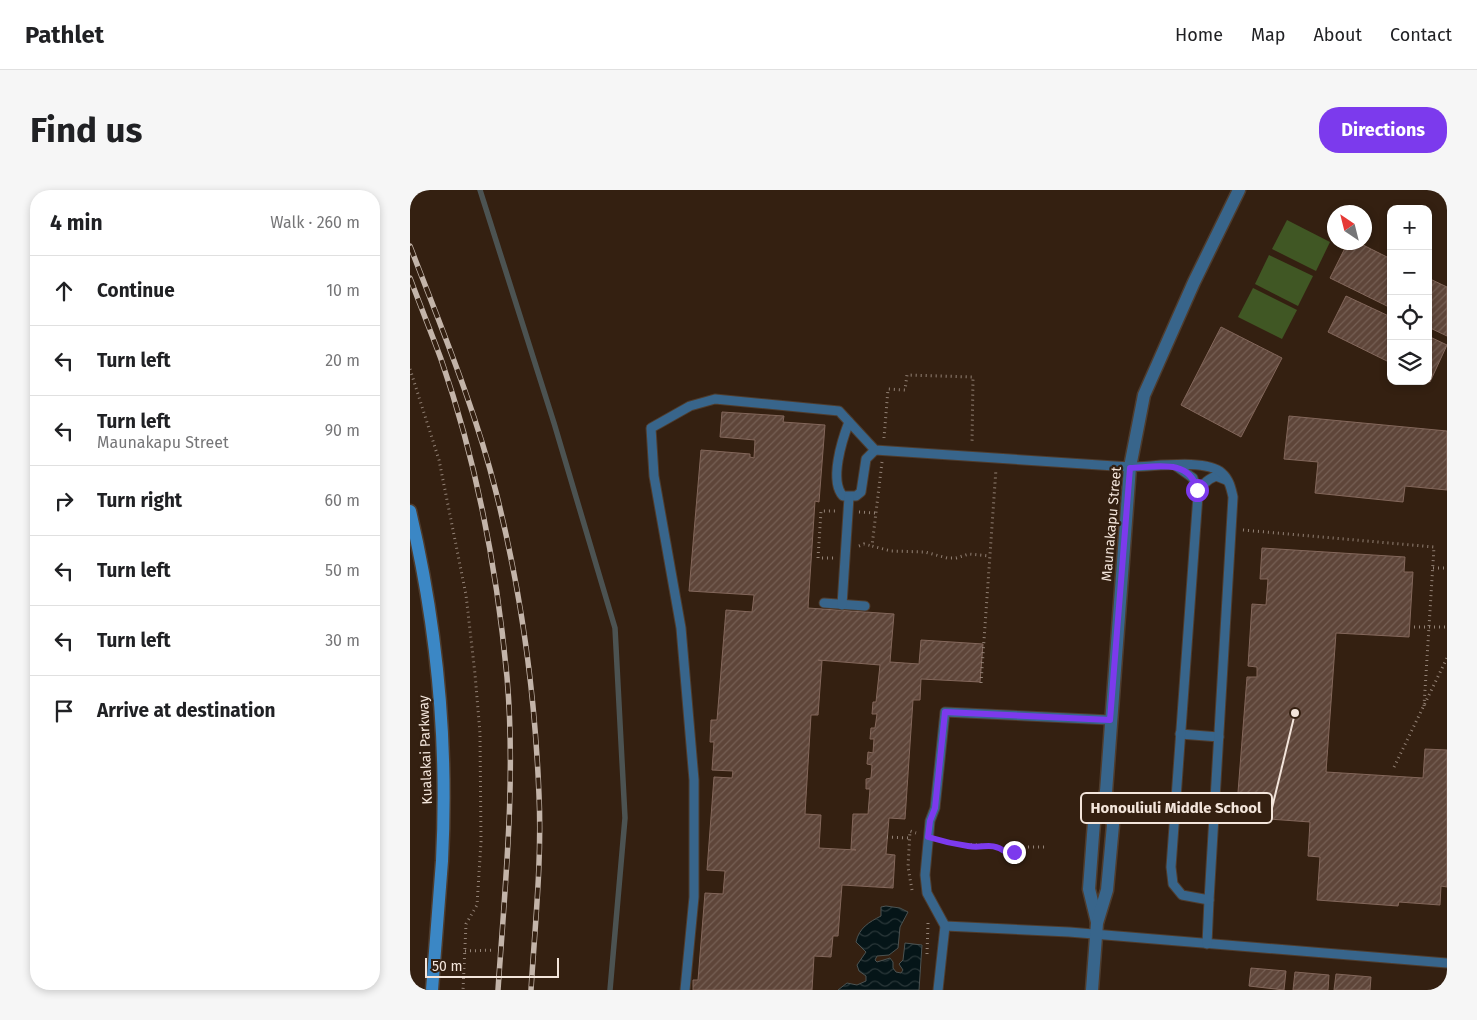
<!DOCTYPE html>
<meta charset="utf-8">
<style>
:root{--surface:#fff;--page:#f6f6f6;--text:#202124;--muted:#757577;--line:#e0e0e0;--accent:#7c3aed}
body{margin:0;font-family:"Fira Sans",sans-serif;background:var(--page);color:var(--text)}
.controls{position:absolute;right:15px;top:15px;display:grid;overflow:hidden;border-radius:10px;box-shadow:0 2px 8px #0003}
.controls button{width:45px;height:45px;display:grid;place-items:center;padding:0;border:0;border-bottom:1px solid var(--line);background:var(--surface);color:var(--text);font:25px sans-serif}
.compass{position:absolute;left:917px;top:15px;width:45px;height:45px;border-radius:50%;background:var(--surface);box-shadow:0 2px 8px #0003;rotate:325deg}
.scale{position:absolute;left:15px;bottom:12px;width:134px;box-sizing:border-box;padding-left:5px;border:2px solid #f3e5db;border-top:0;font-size:14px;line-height:18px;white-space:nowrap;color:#f3e5db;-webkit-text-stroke:4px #342011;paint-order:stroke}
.stop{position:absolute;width:15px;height:15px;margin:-11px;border:4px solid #7c3aed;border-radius:50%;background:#fff}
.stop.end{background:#7c3aed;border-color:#fff;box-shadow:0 1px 5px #0008}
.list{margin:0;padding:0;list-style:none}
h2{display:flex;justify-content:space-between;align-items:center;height:65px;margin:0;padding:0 20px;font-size:21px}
h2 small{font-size:16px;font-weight:400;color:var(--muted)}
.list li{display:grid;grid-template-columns:32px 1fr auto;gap:15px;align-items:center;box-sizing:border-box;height:70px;padding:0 20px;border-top:1px solid var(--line)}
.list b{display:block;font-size:19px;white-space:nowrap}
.list p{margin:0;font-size:16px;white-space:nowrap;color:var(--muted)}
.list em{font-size:16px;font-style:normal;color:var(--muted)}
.icon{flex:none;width:28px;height:28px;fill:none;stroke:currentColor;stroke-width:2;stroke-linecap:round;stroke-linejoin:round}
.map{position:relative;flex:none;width:1037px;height:800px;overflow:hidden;border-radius:20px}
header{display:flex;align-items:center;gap:30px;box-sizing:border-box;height:70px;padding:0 25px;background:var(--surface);border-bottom:1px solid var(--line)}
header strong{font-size:24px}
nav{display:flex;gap:28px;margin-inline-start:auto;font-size:18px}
.intro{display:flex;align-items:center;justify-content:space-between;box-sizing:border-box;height:120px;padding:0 30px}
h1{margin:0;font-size:35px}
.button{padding:12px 22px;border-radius:20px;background:var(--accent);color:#fff;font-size:18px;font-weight:700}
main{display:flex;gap:30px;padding:0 30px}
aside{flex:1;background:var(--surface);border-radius:20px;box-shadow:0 2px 8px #0003}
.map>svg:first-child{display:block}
</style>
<header>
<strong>Pathlet</strong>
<nav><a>Home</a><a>Map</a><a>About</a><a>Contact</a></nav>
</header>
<div class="intro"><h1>Find us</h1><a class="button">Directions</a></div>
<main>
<aside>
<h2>4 min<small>Walk · 260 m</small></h2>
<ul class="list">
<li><svg class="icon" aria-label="ahead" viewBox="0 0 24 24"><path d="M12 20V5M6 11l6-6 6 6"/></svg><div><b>Continue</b></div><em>10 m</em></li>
<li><svg class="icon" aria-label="left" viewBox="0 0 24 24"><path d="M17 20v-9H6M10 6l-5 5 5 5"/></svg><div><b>Turn left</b></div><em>20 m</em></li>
<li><svg class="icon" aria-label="left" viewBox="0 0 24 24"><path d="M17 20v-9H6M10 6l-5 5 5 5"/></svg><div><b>Turn left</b><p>Maunakapu Street</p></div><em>90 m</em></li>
<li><svg class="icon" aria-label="right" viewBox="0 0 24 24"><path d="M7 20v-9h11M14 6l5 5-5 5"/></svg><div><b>Turn right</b></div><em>60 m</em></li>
<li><svg class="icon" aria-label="left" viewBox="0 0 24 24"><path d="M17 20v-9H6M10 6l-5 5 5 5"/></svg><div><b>Turn left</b></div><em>50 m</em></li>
<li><svg class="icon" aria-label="left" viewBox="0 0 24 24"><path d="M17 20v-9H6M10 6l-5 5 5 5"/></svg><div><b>Turn left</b></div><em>30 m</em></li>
<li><svg class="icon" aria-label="arrive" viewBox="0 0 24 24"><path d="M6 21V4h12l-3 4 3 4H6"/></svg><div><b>Arrive at destination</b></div></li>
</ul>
</aside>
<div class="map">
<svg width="1037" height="800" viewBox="0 0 1037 800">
<defs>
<pattern id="water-waves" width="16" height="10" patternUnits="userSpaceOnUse" patternTransform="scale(1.25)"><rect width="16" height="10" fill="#051518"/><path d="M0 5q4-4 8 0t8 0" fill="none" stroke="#2a3739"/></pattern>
<pattern id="building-hatch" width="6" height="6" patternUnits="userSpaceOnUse" patternTransform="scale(1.25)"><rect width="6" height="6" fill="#5e4539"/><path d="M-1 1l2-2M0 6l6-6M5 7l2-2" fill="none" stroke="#766055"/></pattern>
</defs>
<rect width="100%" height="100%" fill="#342011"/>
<!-- garden -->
<g fill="#405724">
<path d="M 877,30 L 920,52 L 906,81 L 862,59 Z"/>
<path d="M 859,65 L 903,86 L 888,116 L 845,94 Z"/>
<path d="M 843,98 L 887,120 L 872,149 L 828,127 Z"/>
</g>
<!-- water -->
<path fill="url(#water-waves)" stroke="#4c5352" d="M 476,716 L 490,718 L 498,722 L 490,737 L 488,758 L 479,765 L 467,766 L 465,770 L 467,772 L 480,768 L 483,772 L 483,778 L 486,782 L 491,783 L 493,780 L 489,774 L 493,770 L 495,753 L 512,755 L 509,800 L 428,800 L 437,793 L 447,795 L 456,791 L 456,786 L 449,781 L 447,775 L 456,762 L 446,752 C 449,738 459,732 471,726 L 471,717 Z"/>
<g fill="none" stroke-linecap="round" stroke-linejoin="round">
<!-- stream -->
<path stroke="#4c5352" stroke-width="5.5" d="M 70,0 L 144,233 L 205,438 L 215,628 L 200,800"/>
</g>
<!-- building -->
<g fill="url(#building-hatch)" stroke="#83675b" fill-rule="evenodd">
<path d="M 938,52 L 947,52 L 981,69 L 981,118 L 920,88 Z"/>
<path d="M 1018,88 L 1037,97 L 1037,146 L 1018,137 Z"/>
<path d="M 936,106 L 981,127 L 981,173 L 918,142 Z"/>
<path d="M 811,137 L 872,168 L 831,247 L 771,215 Z"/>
<path d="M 1018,146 L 1037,155 L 1020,192 L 1018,191 Z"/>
<path d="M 312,222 L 374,226 L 373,232 L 415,235 L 409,312 L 405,311 L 398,418 L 484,424 L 480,472 L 509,474 L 511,450 L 573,454 L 570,492 L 511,489 L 510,510 L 503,510 L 495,629 L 479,628 L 476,664 L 485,665 L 483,698 L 432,695 L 428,746 L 423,746 L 421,767 L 404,766 L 402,800 L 283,800 L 283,790 L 288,790 L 295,703 L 313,704 L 315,681 L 297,680 L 304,587 L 322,588 L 323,581 L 302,580 L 304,552 L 300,552 L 301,530 L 307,530 L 316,420 L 342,422 L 344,405 L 279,401 L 291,260 L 340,264 L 340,267 L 344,268 L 345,250 L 310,247 ZM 408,470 L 470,475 L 466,512 L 463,512 L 462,524 L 467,524 L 465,538 L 461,538 L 460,549 L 464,549 L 463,563 L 458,562 L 457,574 L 462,575 L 461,588 L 456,589 L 456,599 L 460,599 L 458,624 L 443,624 L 441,659 L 446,660 L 409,658 L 411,625 L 395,624 L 401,525 L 408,525 L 412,471 Z"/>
<path d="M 879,226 L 1037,241 L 1037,300 L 995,296 L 993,312 L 905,303 L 908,272 L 874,269 Z"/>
<path d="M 852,358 L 995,367 L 994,382 L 1003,382 L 999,447 L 926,443 L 916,582 L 1013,588 L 1015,559 L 1037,560 L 1037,697 L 1031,696 L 1030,715 L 989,712 L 988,716 L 907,710 L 910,667 L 898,666 L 900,632 L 845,628 L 846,616 L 827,615 L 837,487 L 847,487 L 847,477 L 838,476 L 842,414 L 856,415 L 858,389 L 850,389 Z"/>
<path d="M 841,778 L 876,781 L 874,800 L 839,796 Z"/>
<path d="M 885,782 L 919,785 L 918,800 L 883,800 Z"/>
<path d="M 926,784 L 961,787 L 960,800 L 924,800 Z"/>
</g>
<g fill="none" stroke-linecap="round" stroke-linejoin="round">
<!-- service casing -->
<g stroke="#4f3c2d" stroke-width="11">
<g id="service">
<path d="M 439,232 C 432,250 419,291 433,306 L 446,306 L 451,302 L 456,269 L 465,260"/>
<path d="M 788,305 C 792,295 796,290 806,286 L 816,290"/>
<path d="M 414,413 L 455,416"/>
<path d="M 432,415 L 439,307"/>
<path d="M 770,544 L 809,547"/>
<path d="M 535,736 L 659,742 L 1037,773"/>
<path d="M 797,754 L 799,710"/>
<path d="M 275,800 L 284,707 L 284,590 L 271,438 L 244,286 L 241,238 L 280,216 L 305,209 L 429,221 L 465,260 L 720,277 C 743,277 795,268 812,283 C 819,289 821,298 823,307 L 799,710 L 772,705 L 763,694 L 761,677 L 788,305 L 783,288 L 766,276"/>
<path d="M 528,800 L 535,736 L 517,703 L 515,685 L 520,631 L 525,618 L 535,522 L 700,530"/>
</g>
</g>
<!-- tertiary casing -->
<g stroke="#4f3c2d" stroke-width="15">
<g id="tertiary">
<path d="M 687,732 L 679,699 L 683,645 L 684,633 L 696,602"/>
<path d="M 682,800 L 687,733 L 697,700 L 703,635 L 696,602 L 720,277 L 734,205 L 784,92 L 829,0"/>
</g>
</g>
<!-- secondary casing -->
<g stroke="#4f3c2d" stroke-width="15">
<path id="secondary" d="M 0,321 C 27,435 38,554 32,671 C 29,714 25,757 22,800"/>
</g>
<!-- path -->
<g stroke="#928175" stroke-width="3" stroke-dasharray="1 4" stroke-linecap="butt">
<path d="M 0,179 L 29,270 L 56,405 L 65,484 L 70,543 L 71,652 L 67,715 L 56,734 L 53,800"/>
<path d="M 474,248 L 478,199 L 495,200 L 497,185 L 563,187 L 562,253"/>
<path d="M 472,272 L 462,356 L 481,361 L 515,362 L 537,368 L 546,368 L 559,364 L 580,366"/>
<path d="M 449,322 L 465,323"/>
<path d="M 833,340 L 1024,357 L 1014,516"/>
<path d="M 449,356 L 454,354 L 462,356"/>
<path d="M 423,368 L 408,368 L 411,321 L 425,321"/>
<path d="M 1023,378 L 1037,378"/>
<path d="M 1004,437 L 1037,437"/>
<path d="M 571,493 L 586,279"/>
<path d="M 984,577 L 1037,468"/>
<path d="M 477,647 L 500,648"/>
<path d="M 531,651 C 552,658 579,650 596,663 L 612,657 L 635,657"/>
<path d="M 502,700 L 498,677 L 500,641 L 506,643"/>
<path d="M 55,761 L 85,760"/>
<path d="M 517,764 L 518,733"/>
</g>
<!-- service -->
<use href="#service" stroke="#38658b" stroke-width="9"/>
<!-- tertiary -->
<use href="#tertiary" stroke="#38658b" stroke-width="12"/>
<!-- secondary -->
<use href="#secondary" stroke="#3b87c5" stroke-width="12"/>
<!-- rail casing -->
<g stroke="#c3b4a9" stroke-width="5.5">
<g id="rail">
<path d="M 0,56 C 31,137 65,218 86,302 C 111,401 125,502 129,605 C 132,670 125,735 121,800"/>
<path d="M 0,88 C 10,115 21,142 31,169 C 66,270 87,380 97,487 C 106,591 95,696 88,800"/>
</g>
</g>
<!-- rail -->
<use href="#rail" stroke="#342011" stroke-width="4" stroke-dasharray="11" stroke-linecap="butt"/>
</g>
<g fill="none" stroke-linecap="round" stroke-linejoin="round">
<!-- route -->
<path stroke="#7c3aed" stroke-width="6" d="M 604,662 L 596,662 C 580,651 574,659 558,656 C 544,654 531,651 518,647 L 520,631 L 525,618 L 535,522 L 700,530 L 720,278 C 745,277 780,268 787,300"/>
</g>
<g text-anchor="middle" stroke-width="4.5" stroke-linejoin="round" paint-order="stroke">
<!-- street labels -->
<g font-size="14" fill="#f3e5db" stroke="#342011">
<text transform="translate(701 334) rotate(-85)" y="5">Maunakapu Street</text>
<text transform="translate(15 560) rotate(-92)" y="5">Kualakai Parkway</text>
</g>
</g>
<!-- callouts -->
<path fill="none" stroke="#f3e5db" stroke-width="2" d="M885 523L862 618"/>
<circle fill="#f3e5db" stroke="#342011" stroke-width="2" cx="885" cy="523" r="5"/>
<rect fill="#342011" stroke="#f3e5db" stroke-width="2" x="671" y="603" width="191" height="30" rx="5"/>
<g font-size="15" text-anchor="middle" font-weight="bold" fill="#f3e5db">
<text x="766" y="623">Honouliuli Middle School</text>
</g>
</svg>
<div class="controls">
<button>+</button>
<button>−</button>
<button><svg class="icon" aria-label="locate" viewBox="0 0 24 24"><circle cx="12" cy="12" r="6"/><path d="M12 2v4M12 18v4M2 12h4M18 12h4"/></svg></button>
<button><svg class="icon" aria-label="layers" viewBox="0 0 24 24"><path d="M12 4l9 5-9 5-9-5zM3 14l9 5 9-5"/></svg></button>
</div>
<svg class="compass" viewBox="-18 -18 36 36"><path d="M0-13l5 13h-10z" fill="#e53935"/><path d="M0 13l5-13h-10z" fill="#757577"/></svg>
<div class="scale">50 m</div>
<div class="stop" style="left:787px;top:300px"></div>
<div class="stop end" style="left:604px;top:662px"></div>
</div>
</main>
